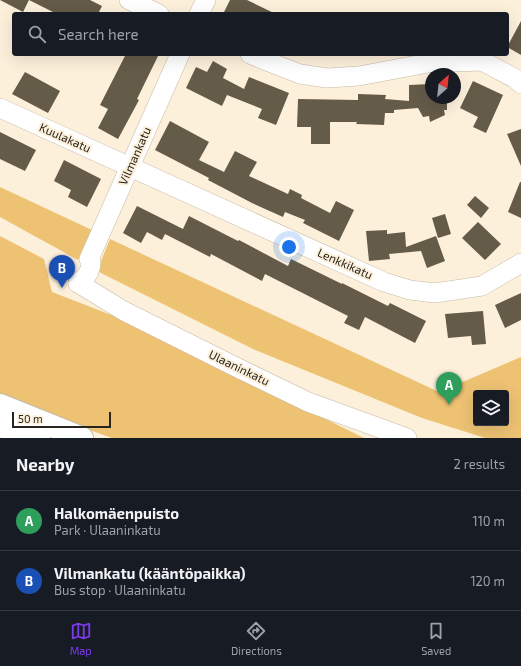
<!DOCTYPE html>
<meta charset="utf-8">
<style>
:root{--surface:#171b24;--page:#242831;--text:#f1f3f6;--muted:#9ea1a6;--line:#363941;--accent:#7c3aed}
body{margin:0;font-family:"Exo 2",sans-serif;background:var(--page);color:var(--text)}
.controls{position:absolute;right:12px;bottom:12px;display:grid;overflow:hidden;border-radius:4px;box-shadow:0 4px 16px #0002}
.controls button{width:36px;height:36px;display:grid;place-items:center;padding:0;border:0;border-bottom:1px solid var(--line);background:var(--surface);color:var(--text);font:20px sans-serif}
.compass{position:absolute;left:425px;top:68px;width:36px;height:36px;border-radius:50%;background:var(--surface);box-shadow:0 4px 16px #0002;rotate:27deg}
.scale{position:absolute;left:12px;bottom:10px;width:99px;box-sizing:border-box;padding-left:4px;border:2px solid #29251d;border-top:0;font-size:11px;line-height:14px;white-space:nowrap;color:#29251d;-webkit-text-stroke:3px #fdf0db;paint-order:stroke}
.you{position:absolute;left:289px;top:247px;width:14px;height:14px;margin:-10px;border:3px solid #fff;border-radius:50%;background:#1a73e8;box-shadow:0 0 0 6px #1a73e833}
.badge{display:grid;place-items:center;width:26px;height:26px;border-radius:50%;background:var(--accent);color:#fff;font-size:13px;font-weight:700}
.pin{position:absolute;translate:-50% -33px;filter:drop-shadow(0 1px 2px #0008)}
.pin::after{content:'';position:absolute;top:21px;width:14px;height:12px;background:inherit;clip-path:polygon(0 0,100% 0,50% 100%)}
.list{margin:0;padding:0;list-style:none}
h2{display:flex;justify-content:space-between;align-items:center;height:52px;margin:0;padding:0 16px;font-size:17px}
h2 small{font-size:13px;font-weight:400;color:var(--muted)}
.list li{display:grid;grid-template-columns:26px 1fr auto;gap:12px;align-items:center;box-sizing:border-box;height:60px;padding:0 16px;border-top:1px solid var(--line)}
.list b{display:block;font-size:15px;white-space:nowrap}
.list p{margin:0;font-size:13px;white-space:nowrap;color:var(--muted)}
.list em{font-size:13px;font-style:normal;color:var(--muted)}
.icon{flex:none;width:22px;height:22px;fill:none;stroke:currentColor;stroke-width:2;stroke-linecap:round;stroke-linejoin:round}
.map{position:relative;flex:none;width:521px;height:438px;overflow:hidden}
.search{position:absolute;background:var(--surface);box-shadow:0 4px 16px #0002;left:12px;right:12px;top:12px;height:44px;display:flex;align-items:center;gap:10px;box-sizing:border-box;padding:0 14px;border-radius:4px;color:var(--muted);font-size:15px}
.sheet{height:172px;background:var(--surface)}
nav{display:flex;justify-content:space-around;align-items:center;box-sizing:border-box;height:56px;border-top:1px solid var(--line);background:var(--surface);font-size:11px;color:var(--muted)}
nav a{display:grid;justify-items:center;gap:2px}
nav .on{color:var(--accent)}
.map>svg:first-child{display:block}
</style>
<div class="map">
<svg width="521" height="438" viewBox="0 0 521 438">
<rect width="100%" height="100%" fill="#fdf0db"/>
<!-- green -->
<g fill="#edc273" fill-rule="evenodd">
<path d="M 0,187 L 92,230 L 78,260 L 0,217 Z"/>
<path d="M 0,236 L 44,259 L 52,292 L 132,323 L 364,438 L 112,438 L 0,398 Z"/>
<path d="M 110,239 L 439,392 L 521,357 L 521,438 L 485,438 L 422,418 L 253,349 L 97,271 ZM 476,393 L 506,393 L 506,423 L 476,423 Z"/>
</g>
<!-- building -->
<g fill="#655b49">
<path d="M 0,0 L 90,0 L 102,6 L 98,14 L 57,14 L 29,0 L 23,12 Z"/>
<path d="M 230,0 L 247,0 L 276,14 L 223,14 Z"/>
<path d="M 521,21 L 521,55 L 507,47 Z"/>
<path d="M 126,54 L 159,54 L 137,99 L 139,100 L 118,139 L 98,128 L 108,109 L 100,105 Z"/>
<path d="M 213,61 L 227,69 L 223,78 L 244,89 L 249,77 L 289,93 L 276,125 L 258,118 L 262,109 L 227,95 L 222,106 L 186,88 L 196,67 L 207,72 Z"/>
<path d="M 25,72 L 60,91 L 48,113 L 12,94 Z"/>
<path d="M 473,81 L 503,95 L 486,133 L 473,127 L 478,117 L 460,108 Z"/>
<path d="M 431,84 L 431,98 L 447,98 L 447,110 L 444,110 L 445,115 L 430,122 L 429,116 L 423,117 L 418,108 L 394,110 L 394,113 L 385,113 L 384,125 L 356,124 L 357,122 L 330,122 L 330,144 L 311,144 L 311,127 L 297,127 L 298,99 L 358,100 L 358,94 L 386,95 L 385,99 L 409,101 L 409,85 Z"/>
<path d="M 170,121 L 209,142 L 199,160 L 224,172 L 235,151 L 257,162 L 249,176 L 288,194 L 290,189 L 302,195 L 301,198 L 330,213 L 336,201 L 354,210 L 339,241 L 303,223 L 305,220 L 285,212 L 283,217 L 252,203 L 208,180 L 209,178 L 155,150 Z"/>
<path d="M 521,129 L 521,166 L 507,134 Z"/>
<path d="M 0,132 L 36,150 L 25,171 L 0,159 Z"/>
<path d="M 64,160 L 101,179 L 87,207 L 68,197 L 71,190 L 54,181 Z"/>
<path d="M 520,182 L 521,182 L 521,218 L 508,212 Z"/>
<path d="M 475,196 L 489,208 L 481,218 L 467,205 Z"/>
<path d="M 137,206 L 183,229 L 189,216 L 238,241 L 239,240 L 288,266 L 291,259 L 342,284 L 342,283 L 388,306 L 390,303 L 426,321 L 415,343 L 365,317 L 359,330 L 344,323 L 348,316 L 265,274 L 262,281 L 211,254 L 210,257 L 165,234 L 162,240 L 147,232 L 141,243 L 123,233 Z"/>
<path d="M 445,214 L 451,234 L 438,238 L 432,218 Z"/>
<path d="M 478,222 L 501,244 L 485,260 L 462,238 Z"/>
<path d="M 387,230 L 387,234 L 405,232 L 406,247 L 436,236 L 445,261 L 427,268 L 421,251 L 389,254 L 390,259 L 369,261 L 366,231 Z"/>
<path d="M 521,293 L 521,320 L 505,328 L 495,305 Z"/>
<path d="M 483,311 L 486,344 L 472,345 L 471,336 L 448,338 L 445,314 Z"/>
</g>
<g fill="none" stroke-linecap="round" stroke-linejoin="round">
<!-- minor casing -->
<g stroke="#c5baa6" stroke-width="20">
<g id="minor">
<path d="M 129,0 L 159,14"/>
<path d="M 199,14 L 206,0"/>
<path d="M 250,54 L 269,62 L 300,74 L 327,78 L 359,76 L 428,63 L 482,61 L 516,79 L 521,84"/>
<path d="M 0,108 L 384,282 L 410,290 L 435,293 L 482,286 L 521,263"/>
<path d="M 78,283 L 124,311 L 234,366 L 308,402 L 407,438"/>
<path d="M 78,283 C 86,277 91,272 91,262 L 89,259 L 180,54"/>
</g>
</g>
<!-- highway casing -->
<g stroke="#c5baa6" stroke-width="24">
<g id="highway">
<path d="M 0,405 L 82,438"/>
<path d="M 0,426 L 39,438"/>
</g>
</g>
<!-- minor -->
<use href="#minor" stroke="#fff" stroke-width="19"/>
<!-- highway -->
<use href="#highway" stroke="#fff" stroke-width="22"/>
</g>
<g text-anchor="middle" stroke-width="4" stroke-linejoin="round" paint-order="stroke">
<!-- street labels -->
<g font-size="12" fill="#29251d" stroke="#fdf0db">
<text transform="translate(65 138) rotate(24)" y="4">Kuulakatu</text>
<text transform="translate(135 156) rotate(-66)" y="4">Vilmankatu</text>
<text transform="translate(345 264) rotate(24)" y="4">Lenkkikatu</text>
<text transform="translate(239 368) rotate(26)" y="4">Ulaaninkatu</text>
</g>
</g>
</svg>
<div class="controls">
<button><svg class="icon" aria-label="layers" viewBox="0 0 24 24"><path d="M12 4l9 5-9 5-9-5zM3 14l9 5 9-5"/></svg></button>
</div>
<svg class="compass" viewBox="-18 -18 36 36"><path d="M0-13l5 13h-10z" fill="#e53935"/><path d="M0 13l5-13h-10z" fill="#9ea1a6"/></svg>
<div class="scale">50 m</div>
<div class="you"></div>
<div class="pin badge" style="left:449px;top:405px;background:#2e9e5b">A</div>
<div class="pin badge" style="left:62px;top:288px;background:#1a4fb4">B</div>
<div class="search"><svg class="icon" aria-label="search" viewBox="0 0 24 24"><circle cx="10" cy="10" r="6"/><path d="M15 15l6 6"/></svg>Search here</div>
</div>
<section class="sheet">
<h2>Nearby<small>2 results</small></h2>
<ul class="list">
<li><span class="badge" style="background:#2e9e5b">A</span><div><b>Halkomäenpuisto</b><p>Park · Ulaaninkatu</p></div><em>110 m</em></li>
<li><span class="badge" style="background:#1a4fb4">B</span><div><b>Vilmankatu (kääntöpaikka)</b><p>Bus stop · Ulaaninkatu</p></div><em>120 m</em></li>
</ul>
</section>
<nav>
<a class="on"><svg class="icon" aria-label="map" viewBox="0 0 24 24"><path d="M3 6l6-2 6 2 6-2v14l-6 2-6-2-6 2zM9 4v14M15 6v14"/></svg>Map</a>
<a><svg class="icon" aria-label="directions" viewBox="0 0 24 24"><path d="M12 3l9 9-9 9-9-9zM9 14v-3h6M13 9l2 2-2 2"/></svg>Directions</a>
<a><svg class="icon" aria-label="saved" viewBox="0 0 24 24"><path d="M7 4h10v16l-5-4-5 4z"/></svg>Saved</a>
</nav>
